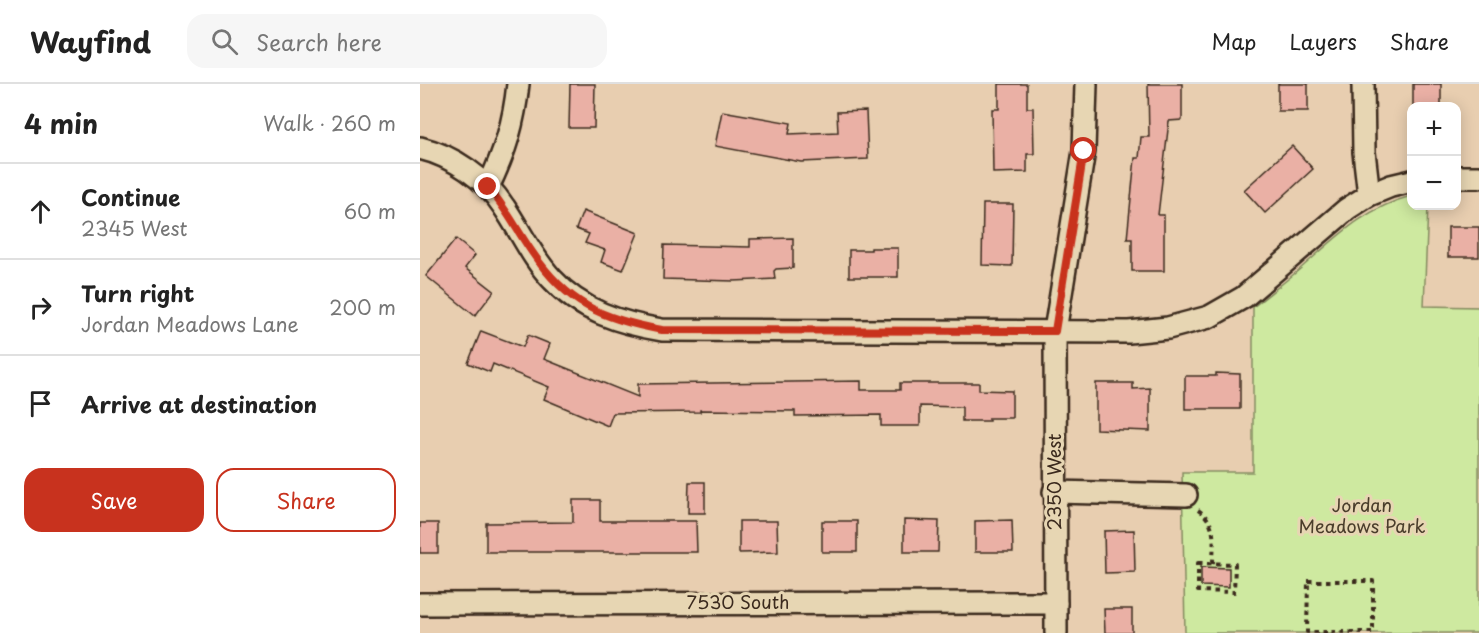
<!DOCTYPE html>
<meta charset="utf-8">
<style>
:root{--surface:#fff;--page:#f6f6f6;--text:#222;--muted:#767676;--line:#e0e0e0;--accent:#c8321e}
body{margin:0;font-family:"Playpen Sans",sans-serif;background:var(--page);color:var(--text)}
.controls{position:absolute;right:18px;top:18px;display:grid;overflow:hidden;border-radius:12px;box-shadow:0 3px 15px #0003}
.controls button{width:54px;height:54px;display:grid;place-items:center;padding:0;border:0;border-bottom:2px solid var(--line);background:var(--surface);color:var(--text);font:30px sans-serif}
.stop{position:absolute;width:18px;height:18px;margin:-14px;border:4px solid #c8321e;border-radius:50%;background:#fff}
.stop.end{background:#c8321e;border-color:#fff;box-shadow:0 2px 6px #0008}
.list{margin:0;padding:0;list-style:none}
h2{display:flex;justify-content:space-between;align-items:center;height:78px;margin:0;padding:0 24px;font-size:26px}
h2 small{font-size:20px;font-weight:400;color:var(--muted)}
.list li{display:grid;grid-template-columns:39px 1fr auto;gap:18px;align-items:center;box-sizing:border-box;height:96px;padding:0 24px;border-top:2px solid var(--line)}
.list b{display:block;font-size:22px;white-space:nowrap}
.list p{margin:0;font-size:20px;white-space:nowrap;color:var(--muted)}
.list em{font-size:20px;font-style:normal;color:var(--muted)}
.actions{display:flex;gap:12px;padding:18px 24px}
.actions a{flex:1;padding:14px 0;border:2px solid var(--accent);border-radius:18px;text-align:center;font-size:21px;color:var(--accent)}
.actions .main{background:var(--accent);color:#fff}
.icon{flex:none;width:33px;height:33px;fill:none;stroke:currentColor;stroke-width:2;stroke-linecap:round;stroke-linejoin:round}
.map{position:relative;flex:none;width:1059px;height:549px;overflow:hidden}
header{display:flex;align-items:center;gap:36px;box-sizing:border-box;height:84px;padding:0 30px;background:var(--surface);border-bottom:2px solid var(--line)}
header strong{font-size:28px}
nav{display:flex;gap:33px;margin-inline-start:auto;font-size:21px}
.search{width:420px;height:54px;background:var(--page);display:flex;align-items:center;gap:15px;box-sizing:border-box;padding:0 21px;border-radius:18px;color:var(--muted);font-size:22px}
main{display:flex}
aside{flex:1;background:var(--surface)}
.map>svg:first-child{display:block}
</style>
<header>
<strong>Wayfind</strong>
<div class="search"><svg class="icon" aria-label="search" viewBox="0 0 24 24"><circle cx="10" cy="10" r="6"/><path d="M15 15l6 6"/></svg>Search here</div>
<nav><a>Map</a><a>Layers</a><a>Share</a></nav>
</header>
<main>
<aside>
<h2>4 min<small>Walk · 260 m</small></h2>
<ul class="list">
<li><svg class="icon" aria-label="ahead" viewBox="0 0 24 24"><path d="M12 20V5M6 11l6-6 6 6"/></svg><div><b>Continue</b><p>2345 West</p></div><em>60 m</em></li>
<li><svg class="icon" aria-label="right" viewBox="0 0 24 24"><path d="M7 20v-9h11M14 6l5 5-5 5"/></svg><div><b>Turn right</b><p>Jordan Meadows Lane</p></div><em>200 m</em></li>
<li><svg class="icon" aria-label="arrive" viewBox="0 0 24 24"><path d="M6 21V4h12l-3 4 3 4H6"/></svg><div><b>Arrive at destination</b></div></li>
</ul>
<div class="actions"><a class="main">Save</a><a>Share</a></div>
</aside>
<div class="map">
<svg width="1059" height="549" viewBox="0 0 1059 549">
<rect width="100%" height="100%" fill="#e8ceb0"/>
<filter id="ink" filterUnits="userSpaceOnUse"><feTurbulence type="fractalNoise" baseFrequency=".0167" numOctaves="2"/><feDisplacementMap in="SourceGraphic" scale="12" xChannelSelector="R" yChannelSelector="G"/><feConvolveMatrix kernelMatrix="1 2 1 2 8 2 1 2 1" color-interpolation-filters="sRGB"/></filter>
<g filter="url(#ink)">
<!-- green -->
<path fill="#cee9a0" stroke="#848a5f" stroke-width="1.5" d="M 991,112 L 992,122 L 1008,122 L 1004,222 L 1059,223 L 1059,549 L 765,549 L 762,388 L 833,388 L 833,223 C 849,210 865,198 880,185 C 917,153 943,125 991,112 Z"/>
<!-- building -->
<g fill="#eab0a5" stroke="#3b2a1e" stroke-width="1.5">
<path d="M 150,0 L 175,0 L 174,44 L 149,44 Z"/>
<path d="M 579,0 L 607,0 L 607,24 L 613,24 L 614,70 L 607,70 L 607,88 L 573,89 L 572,25 L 579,25 Z"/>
<path d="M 728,0 L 762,0 L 762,36 L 749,37 L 738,131 L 744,131 L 744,187 L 712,187 L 712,155 L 707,155 L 715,74 L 719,74 L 721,53 L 729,53 Z"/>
<rect x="858" y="0" width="30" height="27"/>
<rect x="993" y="0" width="28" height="22"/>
<path d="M 302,27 L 371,39 L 369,50 L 418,48 L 417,28 L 446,27 L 448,75 L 381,78 L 295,62 Z"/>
<path d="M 872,62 L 893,85 L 845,129 L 824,106 Z"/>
<path d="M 563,120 L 593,120 L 592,182 L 562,181 Z"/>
<path d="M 163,127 L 218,149 L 203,186 L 181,178 L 185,166 L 165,159 L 169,150 L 156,145 Z"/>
<rect x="1028" y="143" width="31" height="30"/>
<path d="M 373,154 L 373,184 L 356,185 L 354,187 L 355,195 L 314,197 L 243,195 L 244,161 L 330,163 L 330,155 Z"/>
<path d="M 36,155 L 55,171 L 45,184 L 74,207 L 55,232 L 6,192 Z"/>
<path d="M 451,164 L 478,164 L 478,193 L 429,193 L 429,166 L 451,166 Z"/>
<path d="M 61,247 L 103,263 L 108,251 L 130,260 L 124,275 L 218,313 L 218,300 L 441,297 L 441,306 L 480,306 L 480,299 L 559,299 L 559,306 L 592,307 L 592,334 L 569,334 L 569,337 L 542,337 L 542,323 L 500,322 L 500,342 L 461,342 L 461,331 L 375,332 L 375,327 L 280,326 L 280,328 L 193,329 L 188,342 L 124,315 L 129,303 L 73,280 L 70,288 L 48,279 Z"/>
<path d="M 796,289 L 820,290 L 820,325 L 765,325 L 765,292 L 796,292 Z"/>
<path d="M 676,299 L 713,299 L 713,305 L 730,304 L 730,347 L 676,345 Z"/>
<path d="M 269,398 L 285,398 L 285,429 L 268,429 Z"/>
<path d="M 153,416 L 180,416 L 180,437 L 276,437 L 277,468 L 66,468 L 66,439 L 153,438 Z"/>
<path d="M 484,436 L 519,437 L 518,468 L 484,468 Z"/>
<path d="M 592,436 L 593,468 L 555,468 L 555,437 Z"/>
<path d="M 319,437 L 357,437 L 358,468 L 319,469 Z"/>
<rect x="402" y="437" width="35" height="31"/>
<rect x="0" y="439" width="18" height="30"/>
<path d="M 714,446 L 715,488 L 685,489 L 684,447 Z"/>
<path d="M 781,483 L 809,484 L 809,503 L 781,502 Z"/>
<path d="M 684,525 L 712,525 L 712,549 L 685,549 Z"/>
</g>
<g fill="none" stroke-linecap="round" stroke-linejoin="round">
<!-- minor casing -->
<g stroke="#3b2a1e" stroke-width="26">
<g id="minor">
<path d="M 943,0 L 944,68 L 949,111"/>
<path d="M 0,64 C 33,72 65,94 84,123 C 100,146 112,174 132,195 C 161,227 200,239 242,246 L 709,248 L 748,244 L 789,233 L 824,213 L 927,125 L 949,111 L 971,102 L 992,97"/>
<path d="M 1036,93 L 1059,93"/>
<path d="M 68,103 C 85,68 94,39 98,0"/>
<path d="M 634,408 L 766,411"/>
<path d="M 0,520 L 636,519"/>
<path d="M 636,549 L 635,247 L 664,67 L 666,0"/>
</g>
</g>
<!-- path -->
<g stroke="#3b2a1e" stroke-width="4" stroke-dasharray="4.5 4.5" stroke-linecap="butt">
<path d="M 778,426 C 798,439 793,459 793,480"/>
<path d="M 778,479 L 815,480 L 814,508 L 778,507 Z"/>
<path d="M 888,497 L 953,497 L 953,548 L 887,548 Z"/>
</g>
<!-- minor -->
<use href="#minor" stroke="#e7d6b3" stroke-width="21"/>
</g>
</g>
<g fill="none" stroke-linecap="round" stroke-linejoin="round" filter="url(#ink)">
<!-- route -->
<path stroke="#c8321e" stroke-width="8" d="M 68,103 C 85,123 97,146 112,168 C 147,220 182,235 242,246 L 635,247 L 664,67"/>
</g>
<g text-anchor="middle" stroke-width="6" stroke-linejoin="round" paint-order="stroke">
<!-- street labels -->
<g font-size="18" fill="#3b2a1e" stroke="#e7d6b3">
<text transform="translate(635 398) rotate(-90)" y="6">2350 West</text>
<text x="318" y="525">7530 South</text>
</g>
<!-- park labels -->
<g font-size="18" fill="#4a3d2b" stroke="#e7d6b3">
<text x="942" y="428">Jordan<tspan x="942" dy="21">Meadows Park</tspan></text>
</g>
</g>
</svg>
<div class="controls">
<button>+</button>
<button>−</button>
</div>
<div class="stop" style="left:664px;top:67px"></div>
<div class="stop end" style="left:68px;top:103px"></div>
</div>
</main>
